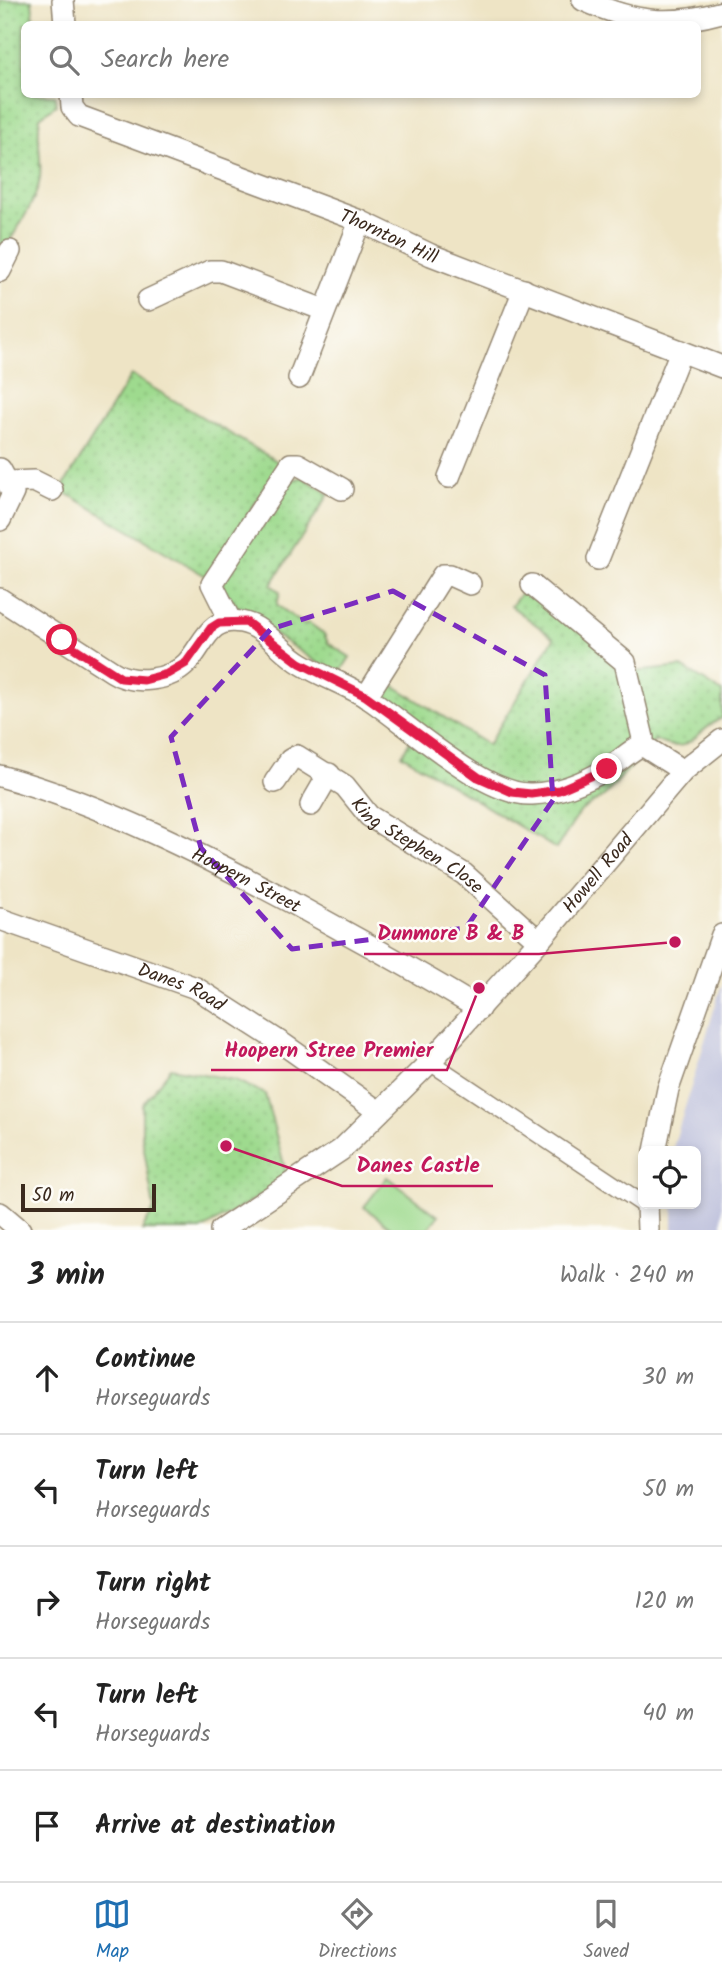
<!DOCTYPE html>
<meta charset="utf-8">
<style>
:root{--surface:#fff;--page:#f6f6f6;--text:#222;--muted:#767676;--line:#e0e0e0;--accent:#1f6fb2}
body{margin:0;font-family:Kalam,sans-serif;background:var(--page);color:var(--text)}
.controls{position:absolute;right:21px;bottom:21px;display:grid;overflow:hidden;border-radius:10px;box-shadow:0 4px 10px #0003}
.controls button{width:63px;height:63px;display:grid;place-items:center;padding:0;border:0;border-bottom:2px solid var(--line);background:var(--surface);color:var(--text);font:35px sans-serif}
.scale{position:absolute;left:21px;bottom:18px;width:135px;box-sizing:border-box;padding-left:7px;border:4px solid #3b2a1e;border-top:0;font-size:19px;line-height:24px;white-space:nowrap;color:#3b2a1e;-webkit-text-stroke:5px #fdfcf7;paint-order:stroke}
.stop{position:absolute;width:21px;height:21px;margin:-16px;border:5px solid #e11d48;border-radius:50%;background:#fff}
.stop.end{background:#e11d48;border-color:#fff;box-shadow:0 2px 7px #0008}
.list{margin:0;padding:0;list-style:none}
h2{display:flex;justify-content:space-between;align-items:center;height:91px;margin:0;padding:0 28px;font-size:30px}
h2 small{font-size:23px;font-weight:400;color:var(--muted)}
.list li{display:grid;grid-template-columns:46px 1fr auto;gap:21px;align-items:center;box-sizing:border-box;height:112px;padding:0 28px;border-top:2px solid var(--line)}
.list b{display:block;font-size:26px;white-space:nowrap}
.list p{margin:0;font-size:23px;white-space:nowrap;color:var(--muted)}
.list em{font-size:23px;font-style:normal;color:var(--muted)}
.icon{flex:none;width:38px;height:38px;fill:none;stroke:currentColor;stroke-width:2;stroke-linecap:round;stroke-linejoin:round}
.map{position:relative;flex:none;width:722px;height:1230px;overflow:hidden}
.search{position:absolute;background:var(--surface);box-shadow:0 4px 10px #0003;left:21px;right:21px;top:21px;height:77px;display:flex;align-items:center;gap:18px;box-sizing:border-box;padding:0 24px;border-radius:10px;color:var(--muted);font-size:26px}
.sheet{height:651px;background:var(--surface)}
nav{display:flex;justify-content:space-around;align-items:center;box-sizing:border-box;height:98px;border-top:2px solid var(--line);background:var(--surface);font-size:19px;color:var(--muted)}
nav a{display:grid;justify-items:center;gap:4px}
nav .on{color:var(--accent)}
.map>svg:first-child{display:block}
</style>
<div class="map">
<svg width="722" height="1230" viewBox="0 0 722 1230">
<defs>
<pattern id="grass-dots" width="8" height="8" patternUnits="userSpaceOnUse" patternTransform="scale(1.75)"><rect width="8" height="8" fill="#9eda8e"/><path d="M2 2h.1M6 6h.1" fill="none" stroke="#89bb7a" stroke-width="1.8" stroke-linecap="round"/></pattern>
</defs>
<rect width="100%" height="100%" fill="#fdfcf7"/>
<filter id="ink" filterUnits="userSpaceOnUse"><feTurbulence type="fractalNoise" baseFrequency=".0143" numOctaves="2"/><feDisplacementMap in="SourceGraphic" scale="14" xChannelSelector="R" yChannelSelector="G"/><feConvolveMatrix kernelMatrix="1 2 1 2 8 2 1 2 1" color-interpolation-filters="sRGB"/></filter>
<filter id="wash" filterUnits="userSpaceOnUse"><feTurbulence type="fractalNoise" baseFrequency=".00686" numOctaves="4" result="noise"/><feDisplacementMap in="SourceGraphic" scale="28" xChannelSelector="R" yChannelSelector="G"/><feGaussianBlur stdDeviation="1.57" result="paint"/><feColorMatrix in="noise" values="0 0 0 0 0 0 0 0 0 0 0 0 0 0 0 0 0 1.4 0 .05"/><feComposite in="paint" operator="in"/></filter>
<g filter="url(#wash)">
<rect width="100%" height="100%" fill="#eee4c5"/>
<!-- railway -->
<path fill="#c0c2dd" d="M 722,983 L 722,1230 L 673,1230 L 673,1204 L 696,1204 L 696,1151 L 672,1151 Z"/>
<!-- grass -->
<g fill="url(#grass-dots)" stroke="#6c8256" stroke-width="2">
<path d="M 0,0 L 32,0 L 34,24 L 24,24 L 24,94 L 55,95 L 56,105 L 40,117 C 36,138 42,158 40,178 C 36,205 12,234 0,258 Z"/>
<path d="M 131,375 L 280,463 L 209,578 L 61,490 Z"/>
<path d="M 302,477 L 329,494 L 271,585 L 280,592 L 277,605 L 303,624 L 309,623 L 324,634 L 328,643 L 350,657 L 338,676 L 245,615 L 223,591 L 223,576 L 288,481 Z"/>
<path d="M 527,586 L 633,672 L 682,667 L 722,692 L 722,718 C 693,732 691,758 655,740 L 605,795 L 581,811 L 556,849 L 402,755 L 417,729 L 384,706 L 382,694 L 390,683 L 488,745 L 554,638 L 511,606 Z"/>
<path d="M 171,1068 L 235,1080 L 265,1094 L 288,1180 L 201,1230 L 142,1230 L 154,1209 L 142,1137 L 142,1105 Z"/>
</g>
<!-- garden -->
<path fill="#9eda8e" stroke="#6c8256" stroke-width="2" d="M 387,1177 L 438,1216 L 427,1230 L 394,1230 L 364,1207 Z"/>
</g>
<g filter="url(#ink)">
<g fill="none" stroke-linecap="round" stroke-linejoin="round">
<!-- pedestrian casing -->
<g stroke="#948772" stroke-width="19">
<path id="pedestrian" d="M 430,1062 L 646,1206"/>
</g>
<!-- minor casing -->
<g stroke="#948772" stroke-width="24">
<g id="minor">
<path d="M 63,0 L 65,24"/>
<path d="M 583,0 C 635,23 668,27 722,12"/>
<path id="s1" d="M 71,94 L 72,107 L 79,116 L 360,221 L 431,255 L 722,367"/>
<path d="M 0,271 L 10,251"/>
<path d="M 148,300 L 210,271 L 221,271 L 324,310"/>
<path d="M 299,378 L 360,221"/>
<path d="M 0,469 L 13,493 L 0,520"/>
<path d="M 449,477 L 524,290"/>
<path d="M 9,482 L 34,481 L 52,490"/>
<path d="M 598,559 L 681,351"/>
<path d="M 532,585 L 625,662 L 643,738 L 642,745"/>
<path d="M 0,599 L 113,672 C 133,685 170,681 187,663 C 205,643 209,616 241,622 C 265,626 282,653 302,664 C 323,677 348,685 368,698 C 407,724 486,797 532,794 C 557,793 585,782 607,769 C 619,762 629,751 642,745 L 683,771"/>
<path d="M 230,620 L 212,584 L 291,464 L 298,464 L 342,489"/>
<path d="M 366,697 L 443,575 L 450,575 L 470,584"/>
<path id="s2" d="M 0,776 C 105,805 203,855 298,906 C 359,940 420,972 479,1009"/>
<path id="s3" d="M 275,782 L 290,760 L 297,756 L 345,786 L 369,816 L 464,874 L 539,941"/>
<path d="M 311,805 L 329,774"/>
<path id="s4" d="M 0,919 L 196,988 L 283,1044 L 379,1112"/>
<path d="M 655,1151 L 668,1089 L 722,935"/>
<path d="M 647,1204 L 648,1230"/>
<path d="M 0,1213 L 20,1230"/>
<path id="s5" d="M 221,1230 L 341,1150 L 430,1062 L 539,941 L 683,771 L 722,740"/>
</g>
</g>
<!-- pedestrian -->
<use href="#pedestrian" stroke="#fff" stroke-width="16"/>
<!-- minor -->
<use href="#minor" stroke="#fff" stroke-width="21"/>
</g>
</g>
<g fill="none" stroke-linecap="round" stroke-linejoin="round" filter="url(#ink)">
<!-- route -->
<path stroke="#e11d48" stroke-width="9" d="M 62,640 L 121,678 L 144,680 L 167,674 L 186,663 L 211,628 L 219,623 L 246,622 L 300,663 L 366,696 L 478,777 L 512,792 L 531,794 L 559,790 L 607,769"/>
</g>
<!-- marked area -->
<path fill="none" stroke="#7b2cbf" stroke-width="5" stroke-dasharray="14 9" stroke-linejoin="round" d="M 393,591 L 545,675 L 553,800 L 466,928 L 292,949 L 201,848 L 171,737 L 271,629 Z"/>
<g text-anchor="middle" stroke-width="5" stroke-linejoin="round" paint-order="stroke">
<!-- street labels -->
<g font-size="19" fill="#3b2a1e" stroke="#fdfcf7">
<text dy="7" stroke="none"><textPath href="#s1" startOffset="357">Thornton Hill</textPath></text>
<text dy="7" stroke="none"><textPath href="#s3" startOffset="186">King Stephen Close</textPath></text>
<text dy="7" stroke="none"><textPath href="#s5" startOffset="522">Howell Road</textPath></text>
<text dy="7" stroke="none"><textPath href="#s2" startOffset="268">Hoopern Street</textPath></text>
<text dy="7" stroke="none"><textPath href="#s4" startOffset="194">Danes Road</textPath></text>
</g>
</g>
<!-- callouts -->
<path fill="none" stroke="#c2185b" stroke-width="2.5" d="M675 942L539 954H364M479 988L447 1070H211M226 1146L342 1186H493"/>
<g fill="#c2185b" stroke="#fdfcf7" stroke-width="2.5">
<circle cx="675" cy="942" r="7"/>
<circle cx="479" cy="988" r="7"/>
<circle cx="226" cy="1146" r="7"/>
</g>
<g font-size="21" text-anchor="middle" font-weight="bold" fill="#c2185b" stroke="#fdfcf7" stroke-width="5" stroke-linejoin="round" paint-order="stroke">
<text x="451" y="940">Dunmore B &amp; B</text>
<text x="329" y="1057">Hoopern Stree Premier</text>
<text x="418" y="1172">Danes Castle</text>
</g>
</svg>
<div class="controls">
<button><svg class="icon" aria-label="locate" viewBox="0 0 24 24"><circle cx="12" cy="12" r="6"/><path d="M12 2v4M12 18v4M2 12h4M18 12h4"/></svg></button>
</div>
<div class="scale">50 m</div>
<div class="stop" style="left:62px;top:640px"></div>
<div class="stop end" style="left:607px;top:769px"></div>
<div class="search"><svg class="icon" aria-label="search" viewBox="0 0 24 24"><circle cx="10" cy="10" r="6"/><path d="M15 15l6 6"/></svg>Search here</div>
</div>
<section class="sheet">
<h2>3 min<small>Walk · 240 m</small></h2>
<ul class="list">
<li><svg class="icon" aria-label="ahead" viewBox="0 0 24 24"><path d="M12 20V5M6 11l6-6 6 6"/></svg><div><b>Continue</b><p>Horseguards</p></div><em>30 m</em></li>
<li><svg class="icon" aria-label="left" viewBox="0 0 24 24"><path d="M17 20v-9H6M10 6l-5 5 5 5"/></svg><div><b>Turn left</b><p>Horseguards</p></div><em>50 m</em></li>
<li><svg class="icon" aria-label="right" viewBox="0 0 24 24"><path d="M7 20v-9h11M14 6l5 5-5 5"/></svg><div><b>Turn right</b><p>Horseguards</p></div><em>120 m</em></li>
<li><svg class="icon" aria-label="left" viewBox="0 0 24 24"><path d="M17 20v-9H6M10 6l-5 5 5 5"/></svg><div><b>Turn left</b><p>Horseguards</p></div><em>40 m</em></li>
<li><svg class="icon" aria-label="arrive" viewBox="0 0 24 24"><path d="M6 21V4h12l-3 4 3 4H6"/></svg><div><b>Arrive at destination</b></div></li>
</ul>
</section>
<nav>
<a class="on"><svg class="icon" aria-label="map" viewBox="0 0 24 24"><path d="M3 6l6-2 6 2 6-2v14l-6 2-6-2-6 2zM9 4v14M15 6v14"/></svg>Map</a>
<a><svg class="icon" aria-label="directions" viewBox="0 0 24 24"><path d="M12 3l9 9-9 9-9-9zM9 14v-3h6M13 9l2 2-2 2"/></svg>Directions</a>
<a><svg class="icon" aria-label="saved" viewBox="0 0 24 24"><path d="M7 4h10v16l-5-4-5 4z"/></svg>Saved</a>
</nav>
